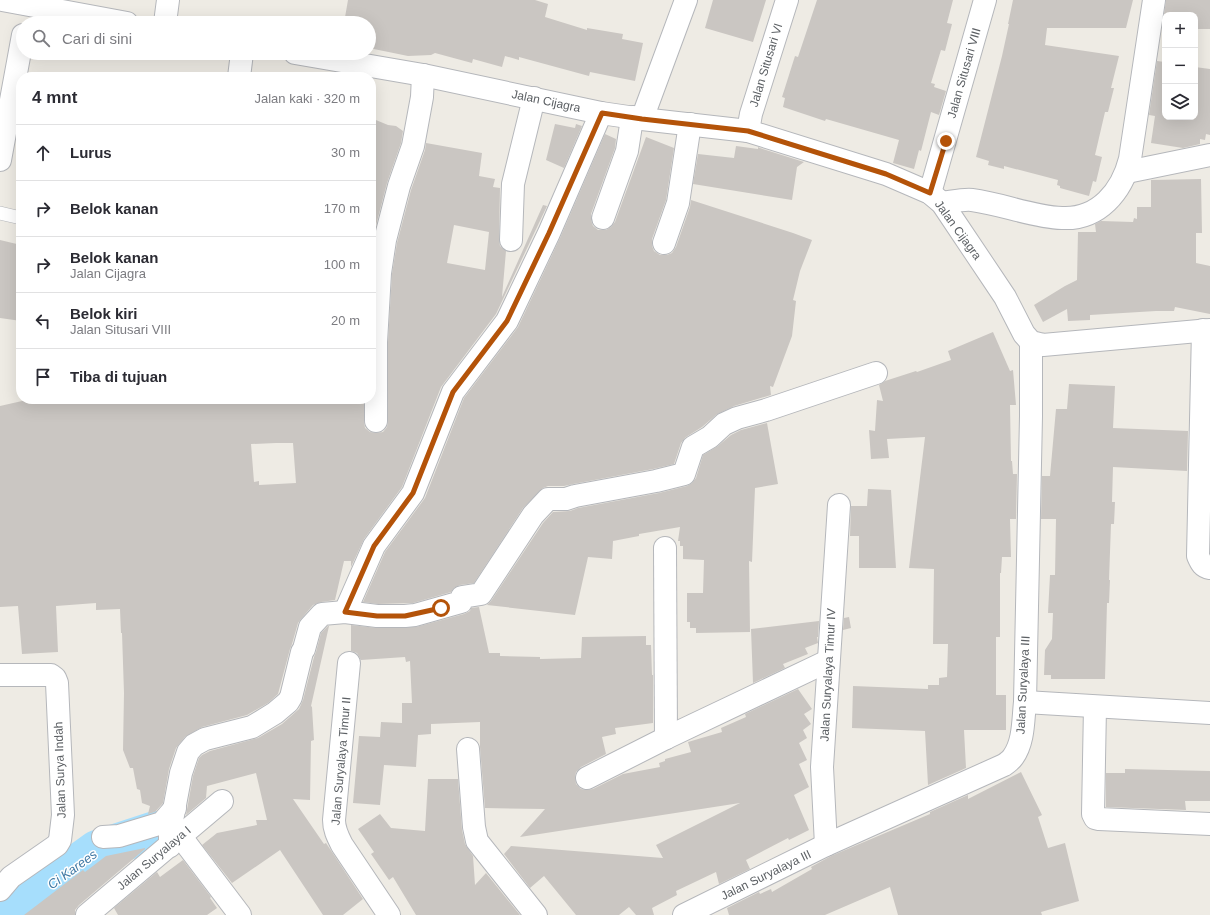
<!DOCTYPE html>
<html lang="id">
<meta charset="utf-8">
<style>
:root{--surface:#fff;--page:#f7f7f7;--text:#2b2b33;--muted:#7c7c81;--line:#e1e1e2}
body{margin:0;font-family:Arial,sans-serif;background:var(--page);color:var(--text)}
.controls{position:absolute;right:12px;top:12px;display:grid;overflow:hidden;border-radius:8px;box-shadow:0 4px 16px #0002}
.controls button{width:36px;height:36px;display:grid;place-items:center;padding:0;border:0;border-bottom:1px solid var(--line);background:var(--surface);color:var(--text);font:20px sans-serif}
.stop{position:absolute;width:12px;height:12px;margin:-9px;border:3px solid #b45309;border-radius:50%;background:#fff}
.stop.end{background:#b45309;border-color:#fff;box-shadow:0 1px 4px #0008}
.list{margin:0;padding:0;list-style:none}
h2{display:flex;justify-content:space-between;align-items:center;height:52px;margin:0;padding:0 16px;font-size:17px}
h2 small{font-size:13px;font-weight:400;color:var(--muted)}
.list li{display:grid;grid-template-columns:26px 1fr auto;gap:12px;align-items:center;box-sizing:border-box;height:56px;padding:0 16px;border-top:1px solid var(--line)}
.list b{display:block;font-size:15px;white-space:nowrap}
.list p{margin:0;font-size:13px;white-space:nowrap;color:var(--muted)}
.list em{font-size:13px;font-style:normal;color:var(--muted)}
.icon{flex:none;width:22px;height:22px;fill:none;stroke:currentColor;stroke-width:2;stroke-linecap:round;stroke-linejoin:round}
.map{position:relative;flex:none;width:1210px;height:915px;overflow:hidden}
.search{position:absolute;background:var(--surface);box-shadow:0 4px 16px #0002;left:16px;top:16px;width:360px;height:44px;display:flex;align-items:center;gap:10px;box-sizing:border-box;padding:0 14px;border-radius:22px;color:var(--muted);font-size:15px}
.panel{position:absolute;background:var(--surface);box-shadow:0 4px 16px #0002;left:16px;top:72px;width:360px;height:332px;border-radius:16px}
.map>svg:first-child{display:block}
</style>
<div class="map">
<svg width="1210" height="915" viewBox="0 0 1210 915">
<rect width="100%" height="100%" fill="#eeebe4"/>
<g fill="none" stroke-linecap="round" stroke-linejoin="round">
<!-- river -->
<path stroke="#a6defc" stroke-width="40" d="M 10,915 L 15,909 L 97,850 L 155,831"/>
</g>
<!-- building -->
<g fill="#cac6c2" fill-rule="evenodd">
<path d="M 348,0 L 535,0 L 548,4 L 545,17 L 587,30 L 587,28 L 623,34 L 622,39 L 643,43 L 635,81 L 590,72 L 589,76 L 519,57 L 519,60 L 505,56 L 502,67 L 473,59 L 472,63 L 435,53 L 431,55 L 408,56 L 369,48 L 369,23 L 344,23 Z"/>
<path d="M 713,0 L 766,0 L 753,42 L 705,28 Z"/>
<path d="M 817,0 L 953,0 L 947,23 L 952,24 L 945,51 L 941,50 L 931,83 L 935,84 L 934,87 L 946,91 L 939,115 L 931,112 L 921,151 L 919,150 L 914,169 L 893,163 L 899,140 L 826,119 L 825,121 L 783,107 L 785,98 L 782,97 L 795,56 L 798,57 Z"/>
<path d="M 1013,0 L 1133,0 L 1126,28 L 1047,28 L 1045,45 L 1119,56 L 1111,88 L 1114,88 L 1108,112 L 1105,112 L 1095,155 L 1102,157 L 1096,182 L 1093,181 L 1089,196 L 1060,188 L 1060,186 L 1057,185 L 1058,180 L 1004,166 L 1004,169 L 988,165 L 989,161 L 976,157 L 1002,56 L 1009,24 L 1008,24 Z"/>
<path d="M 1166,0 L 1210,0 L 1210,29 L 1195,29 L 1195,15 L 1165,15 L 1165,29 L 1162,29 Z"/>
<path d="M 1157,61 L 1165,62 L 1165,117 L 1195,117 L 1195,67 L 1210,69 L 1210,135 L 1206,134 L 1205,140 L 1200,139 L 1200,144 L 1183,148 L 1151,143 L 1155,116 L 1149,115 Z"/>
<path d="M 371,118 L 388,125 L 396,126 L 403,131 L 401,143 L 387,183 L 373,237 L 371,249 Z"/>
<path d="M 555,124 L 575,128 L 576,124 L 582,126 L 564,168 L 546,160 Z"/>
<path d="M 605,134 L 616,139 L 615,148 L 591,214 L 591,220 L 593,226 L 598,230 L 606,230 L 611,227 L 615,222 L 646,137 L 674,148 L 666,200 L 652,239 L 652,246 L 654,251 L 660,255 L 667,255 L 672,253 L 676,247 L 690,207 L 691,200 L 793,233 L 812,240 L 800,271 L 793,300 L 796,301 L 792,336 L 773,387 L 770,386 L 771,395 L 734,406 L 716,415 L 702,427 L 686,437 L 681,443 L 674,464 L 653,469 L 573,484 L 564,486 L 548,486 L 543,488 L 523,508 L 474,583 L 460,585 L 454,588 L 451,592 L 413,603 L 378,604 L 363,602 L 385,552 L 425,498 L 464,398 L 518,327 L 560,238 Z"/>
<path d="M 426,143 L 482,153 L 479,176 L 495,179 L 493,187 L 500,188 L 499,240 L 500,246 L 506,251 L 502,297 L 543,205 L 547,206 L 496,314 L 441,387 L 402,487 L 364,539 L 351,567 L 351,561 L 344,561 L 335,600 L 321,602 L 313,605 L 301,619 L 298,623 L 292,644 L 290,649 L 278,694 L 268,703 L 247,715 L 202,727 L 185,737 L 176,748 L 169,769 L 163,803 L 155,812 L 148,814 L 150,806 L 142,803 L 140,790 L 137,789 L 133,768 L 130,768 L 123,750 L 124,693 L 122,633 L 121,633 L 120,609 L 96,610 L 96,603 L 56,606 L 58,652 L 22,654 L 18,606 L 0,607 L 0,406 L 31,399 L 364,399 L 364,421 L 365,428 L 370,432 L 376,433 L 383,432 L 387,427 L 388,421 L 388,342 L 392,274 L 397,243 L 411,190 L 425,150 ZM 454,225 L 489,232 L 485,270 L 447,263 ZM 276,443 L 293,443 L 296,483 L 259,485 L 259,481 L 254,482 L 251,444 Z"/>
<path d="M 736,146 L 758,149 L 758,147 L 760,148 L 804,162 L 797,167 L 792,200 L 693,184 L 698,154 L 734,158 Z"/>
<path d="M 1201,179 L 1202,233 L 1196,233 L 1196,263 L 1210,266 L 1210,314 L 1175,307 L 1174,311 L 1156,311 L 1090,315 L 1090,320 L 1068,321 L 1067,309 L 1043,322 L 1034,305 L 1065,286 L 1077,280 L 1078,232 L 1096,232 L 1095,224 L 1101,221 L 1133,222 L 1134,218 L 1137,219 L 1137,207 L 1151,207 L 1151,180 Z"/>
<path d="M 0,240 L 21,245 L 21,321 L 0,318 Z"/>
<path d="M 993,332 L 1010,371 L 1013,370 L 1016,405 L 1010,405 L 1011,461 L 1012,461 L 1013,474 L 1017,474 L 1016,519 L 1010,519 L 1011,557 L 1002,557 L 1001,573 L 1000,573 L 1000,637 L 996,637 L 996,695 L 1006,695 L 1006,730 L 964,730 L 966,768 L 928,785 L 925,731 L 852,728 L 853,686 L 928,689 L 928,685 L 939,685 L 939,678 L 947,677 L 948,644 L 933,644 L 934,569 L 909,568 L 925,437 L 887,439 L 889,458 L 871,459 L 869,430 L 875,431 L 877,400 L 883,401 L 879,385 L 885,381 L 916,371 L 917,372 L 951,360 L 948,351 Z"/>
<path d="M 1069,384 L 1115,386 L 1113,428 L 1188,431 L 1187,471 L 1113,467 L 1112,502 L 1115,502 L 1114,524 L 1111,524 L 1109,580 L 1110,580 L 1109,603 L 1107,603 L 1105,679 L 1051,679 L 1051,675 L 1044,675 L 1045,650 L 1052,639 L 1053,613 L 1048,613 L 1050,575 L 1055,575 L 1056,519 L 1041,519 L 1042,476 L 1050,476 L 1056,409 L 1067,409 Z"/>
<path d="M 767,423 L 778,484 L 755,488 L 752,562 L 749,561 L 750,632 L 696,633 L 696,628 L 690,628 L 690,622 L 687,622 L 687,593 L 703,593 L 704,560 L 683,559 L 683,546 L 680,546 L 680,541 L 678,541 L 680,527 L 639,534 L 639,536 L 613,541 L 612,559 L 588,557 L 575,615 L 487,605 L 491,601 L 543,523 L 553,512 L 570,511 L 578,508 L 659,493 L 687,486 L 692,483 L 696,478 L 703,455 L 718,446 L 731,435 L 741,430 Z"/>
<path d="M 868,489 L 891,490 L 896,568 L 859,568 L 859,536 L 850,536 L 851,506 L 867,506 Z"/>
<path d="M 479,607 L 489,653 L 500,653 L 500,656 L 540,657 L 540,659 L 581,658 L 582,637 L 646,636 L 646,645 L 651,645 L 652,675 L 653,675 L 653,723 L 615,728 L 616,734 L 602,737 L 606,754 L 581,767 L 576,772 L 575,777 L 576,784 L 581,789 L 586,790 L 593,789 L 623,774 L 660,767 L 659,763 L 665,761 L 665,759 L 691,752 L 688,742 L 722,732 L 721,728 L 746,717 L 745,714 L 798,689 L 812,709 L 804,714 L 811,724 L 803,730 L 807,738 L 799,743 L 807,760 L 799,764 L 809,787 L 794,795 L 809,830 L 789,840 L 788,838 L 746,860 L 750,869 L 719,884 L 716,872 L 676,891 L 677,895 L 652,908 L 654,915 L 636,915 L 629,907 L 619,915 L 576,915 L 544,876 L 530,888 L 504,854 L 511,846 L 663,858 L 656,845 L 740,803 L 520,837 L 545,809 L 485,808 L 480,747 L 480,722 L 431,724 L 431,734 L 418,735 L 416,767 L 384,765 L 380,805 L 353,803 L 359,736 L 380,737 L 381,722 L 402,723 L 402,703 L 412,703 L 410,661 L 406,662 L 405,657 L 361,660 L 357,653 L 351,651 L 351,625 L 377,628 L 416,627 L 464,614 L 470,611 L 471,608 Z"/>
<path d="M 849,617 L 851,628 L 843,630 L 844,618 Z"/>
<path d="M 819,621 L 818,637 L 817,637 L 818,643 L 805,648 L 808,654 L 783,664 L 785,668 L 753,683 L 751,629 Z"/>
<path d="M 328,626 L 329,626 L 311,706 L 312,707 L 314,740 L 311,741 L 310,800 L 293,799 L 324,844 L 326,843 L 328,846 L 363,899 L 343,915 L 323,915 L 280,850 L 232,883 L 202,845 L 217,833 L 257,825 L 256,820 L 267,820 L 256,773 L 207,786 L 206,798 L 186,815 L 193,776 L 199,758 L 202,755 L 210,751 L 258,738 L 282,724 L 299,709 L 303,700 L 314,657 L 316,652 L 321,633 Z"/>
<path d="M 1125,769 L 1210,771 L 1210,801 L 1185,801 L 1186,810 L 1106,807 L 1106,773 L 1125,773 Z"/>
<path d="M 1021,772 L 1042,815 L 1038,817 L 1048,848 L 1065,843 L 1079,901 L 1041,912 L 1042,915 L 898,915 L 890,887 L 825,915 L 729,915 L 727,908 L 759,892 L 760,894 L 771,889 L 772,892 L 812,869 L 811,867 L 831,856 L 930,814 L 930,812 L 968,795 L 968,799 Z"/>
<path d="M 428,779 L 458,779 L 462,830 L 465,844 L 473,856 L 475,885 L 486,873 L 520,915 L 416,915 L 393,877 L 389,880 L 371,854 L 374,852 L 358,829 L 380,814 L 391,828 L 425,831 Z"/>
<path d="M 145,848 L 145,849 L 79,905 L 75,910 L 75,915 L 24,915 L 83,870 L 85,872 L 106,856 Z"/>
<path d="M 183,860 L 211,897 L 210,898 L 217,908 L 207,915 L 118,915 L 114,908 L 157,872 L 160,877 Z"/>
</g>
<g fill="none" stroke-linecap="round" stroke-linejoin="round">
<!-- service casing -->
<g stroke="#b5b7bb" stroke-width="14">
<path id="service" d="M 0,213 L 21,218"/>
</g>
<!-- minor casing -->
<g stroke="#b5b7bb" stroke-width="24">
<g id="minor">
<path d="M 165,23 L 168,0"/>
<path d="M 239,77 L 242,53"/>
<path d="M 642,119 L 686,0"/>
<path d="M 748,131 L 751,114 L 787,0"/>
<path d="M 0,160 L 23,35"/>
<path d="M 1127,172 L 1210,155"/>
<path d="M 930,193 L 985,0"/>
<path d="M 942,203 C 951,202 963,199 972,200 C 1003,204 1032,217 1062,218 C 1099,220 1122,191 1130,159 L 1154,0"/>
<path d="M 603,218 L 627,151 L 631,125 L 633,117"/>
<path d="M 511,240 L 513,184 L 534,98"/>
<path d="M 664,243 L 678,203 L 690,124"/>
<path d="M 1203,330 L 1198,556 C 1201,563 1203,567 1210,568"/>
<path d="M 376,421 L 376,342 L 380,273 L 385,240 L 399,186 L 413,146 L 422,97 L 423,75"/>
<path d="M 665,548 L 666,738"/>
<path d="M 345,612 L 374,546 L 413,493 L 453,392 L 507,321 L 549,233 L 601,113"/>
<path d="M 349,663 L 334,820 C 334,830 338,837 342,845 L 389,915"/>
<path d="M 0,675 L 51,675 L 55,678 L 57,683 L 63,815 L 60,840 L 57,845 L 11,877 L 0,890"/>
<path d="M 1025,702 L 1210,713"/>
<path d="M 1095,707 L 1093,814 L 1095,818 L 1099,819 L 1210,824"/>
<path d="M 468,749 L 474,827 L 477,841 L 536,915"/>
<path d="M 587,778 L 666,738 L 828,661"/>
<path d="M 103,837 L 119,836 L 162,823 L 175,808"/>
<path d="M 181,837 L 240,915"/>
<path d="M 826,845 L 822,767 L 839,505"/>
<path d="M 170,846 L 170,831 L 181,773 L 188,752 L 194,745 L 205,739 L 252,727 L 275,713 L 288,702 L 291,697 L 302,652 L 304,649 L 310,627 L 322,614 L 345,612 L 377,616 L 405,616 L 415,615 L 461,602 L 462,597 L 481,594 L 533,515 L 548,499 L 566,499 L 575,496 L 656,481 L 684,474 L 693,447 L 710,437 L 724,424 L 737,418 L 766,410 L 876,373"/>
<path d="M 87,915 L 222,801"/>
<path d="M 684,915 L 826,845 L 1004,765 C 1007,763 1011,760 1013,757 C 1024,742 1023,720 1025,702 L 1031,416 L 1031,342"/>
</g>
</g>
<!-- tertiary casing -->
<g stroke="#b5b7bb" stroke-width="24">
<g id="tertiary">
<path d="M 2,0 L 127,23"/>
<path d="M 295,53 L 423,75 L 601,113 L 642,119 L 748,131 L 886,174 L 930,193 L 942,203 L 1005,297 L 1024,334 L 1031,342 L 1043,345 L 1210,330"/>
</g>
</g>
<!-- service -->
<use href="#service" stroke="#fff" stroke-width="13"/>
<!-- minor -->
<use href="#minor" stroke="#fff" stroke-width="22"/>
<!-- tertiary -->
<use href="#tertiary" stroke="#fff" stroke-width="22"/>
</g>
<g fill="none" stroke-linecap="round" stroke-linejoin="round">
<!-- route -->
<path stroke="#b45309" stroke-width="5" d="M 441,608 L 405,616 L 377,616 L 345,612 L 374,546 L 413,493 L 453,392 L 507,321 L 549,233 L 602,113 L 642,119 L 748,131 L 886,174 L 930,193 L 946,141"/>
</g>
<g text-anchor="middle" stroke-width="3" stroke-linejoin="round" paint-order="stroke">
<!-- street labels -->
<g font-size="12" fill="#5c6064" stroke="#fff">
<text transform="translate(766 65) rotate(-73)" y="4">Jalan Situsari VI</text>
<text transform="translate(964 73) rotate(-74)" y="4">Jalan Situsari VIII</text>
<text transform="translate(546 101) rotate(12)" y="4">Jalan Cijagra</text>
<text transform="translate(958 230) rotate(54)" y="4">Jalan Cijagra</text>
<text transform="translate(828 675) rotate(-87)" y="4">Jalan Suryalaya Timur IV</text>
<text transform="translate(1023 685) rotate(-87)" y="4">Jalan Suryalaya III</text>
<text transform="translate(341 761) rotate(-85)" y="4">Jalan Suryalaya Timur II</text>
<text transform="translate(60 770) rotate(-92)" y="4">Jalan Surya Indah</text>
<text transform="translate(154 858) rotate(-40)" y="4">Jalan Suryalaya I</text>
<text transform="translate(766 875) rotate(-26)" y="4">Jalan Suryalaya III</text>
</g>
<!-- water labels -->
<g font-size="13" font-style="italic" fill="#417aa5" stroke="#fff">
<text transform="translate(72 869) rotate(-36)" y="5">Ci Karees</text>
</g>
</g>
</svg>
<div class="controls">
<button>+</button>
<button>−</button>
<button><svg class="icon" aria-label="layers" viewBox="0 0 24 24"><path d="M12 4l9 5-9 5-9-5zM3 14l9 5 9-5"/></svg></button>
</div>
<div class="stop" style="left:441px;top:608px"></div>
<div class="stop end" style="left:946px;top:141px"></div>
<div class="search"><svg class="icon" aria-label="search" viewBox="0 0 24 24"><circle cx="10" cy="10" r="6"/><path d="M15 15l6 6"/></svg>Cari di sini</div>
<section class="panel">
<h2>4 mnt<small>Jalan kaki · 320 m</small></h2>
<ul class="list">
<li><svg class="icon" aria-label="ahead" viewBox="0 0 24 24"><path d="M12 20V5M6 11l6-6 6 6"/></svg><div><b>Lurus</b></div><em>30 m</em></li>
<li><svg class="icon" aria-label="right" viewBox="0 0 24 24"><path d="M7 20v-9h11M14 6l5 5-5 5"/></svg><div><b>Belok kanan</b></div><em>170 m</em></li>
<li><svg class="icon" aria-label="right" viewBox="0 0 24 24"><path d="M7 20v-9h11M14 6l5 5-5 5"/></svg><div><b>Belok kanan</b><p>Jalan Cijagra</p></div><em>100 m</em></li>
<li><svg class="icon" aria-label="left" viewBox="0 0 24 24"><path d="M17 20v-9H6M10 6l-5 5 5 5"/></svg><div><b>Belok kiri</b><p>Jalan Situsari VIII</p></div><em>20 m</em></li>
<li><svg class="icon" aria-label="arrive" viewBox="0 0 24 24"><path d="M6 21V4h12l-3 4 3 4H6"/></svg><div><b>Tiba di tujuan</b></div></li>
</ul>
</section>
</div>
